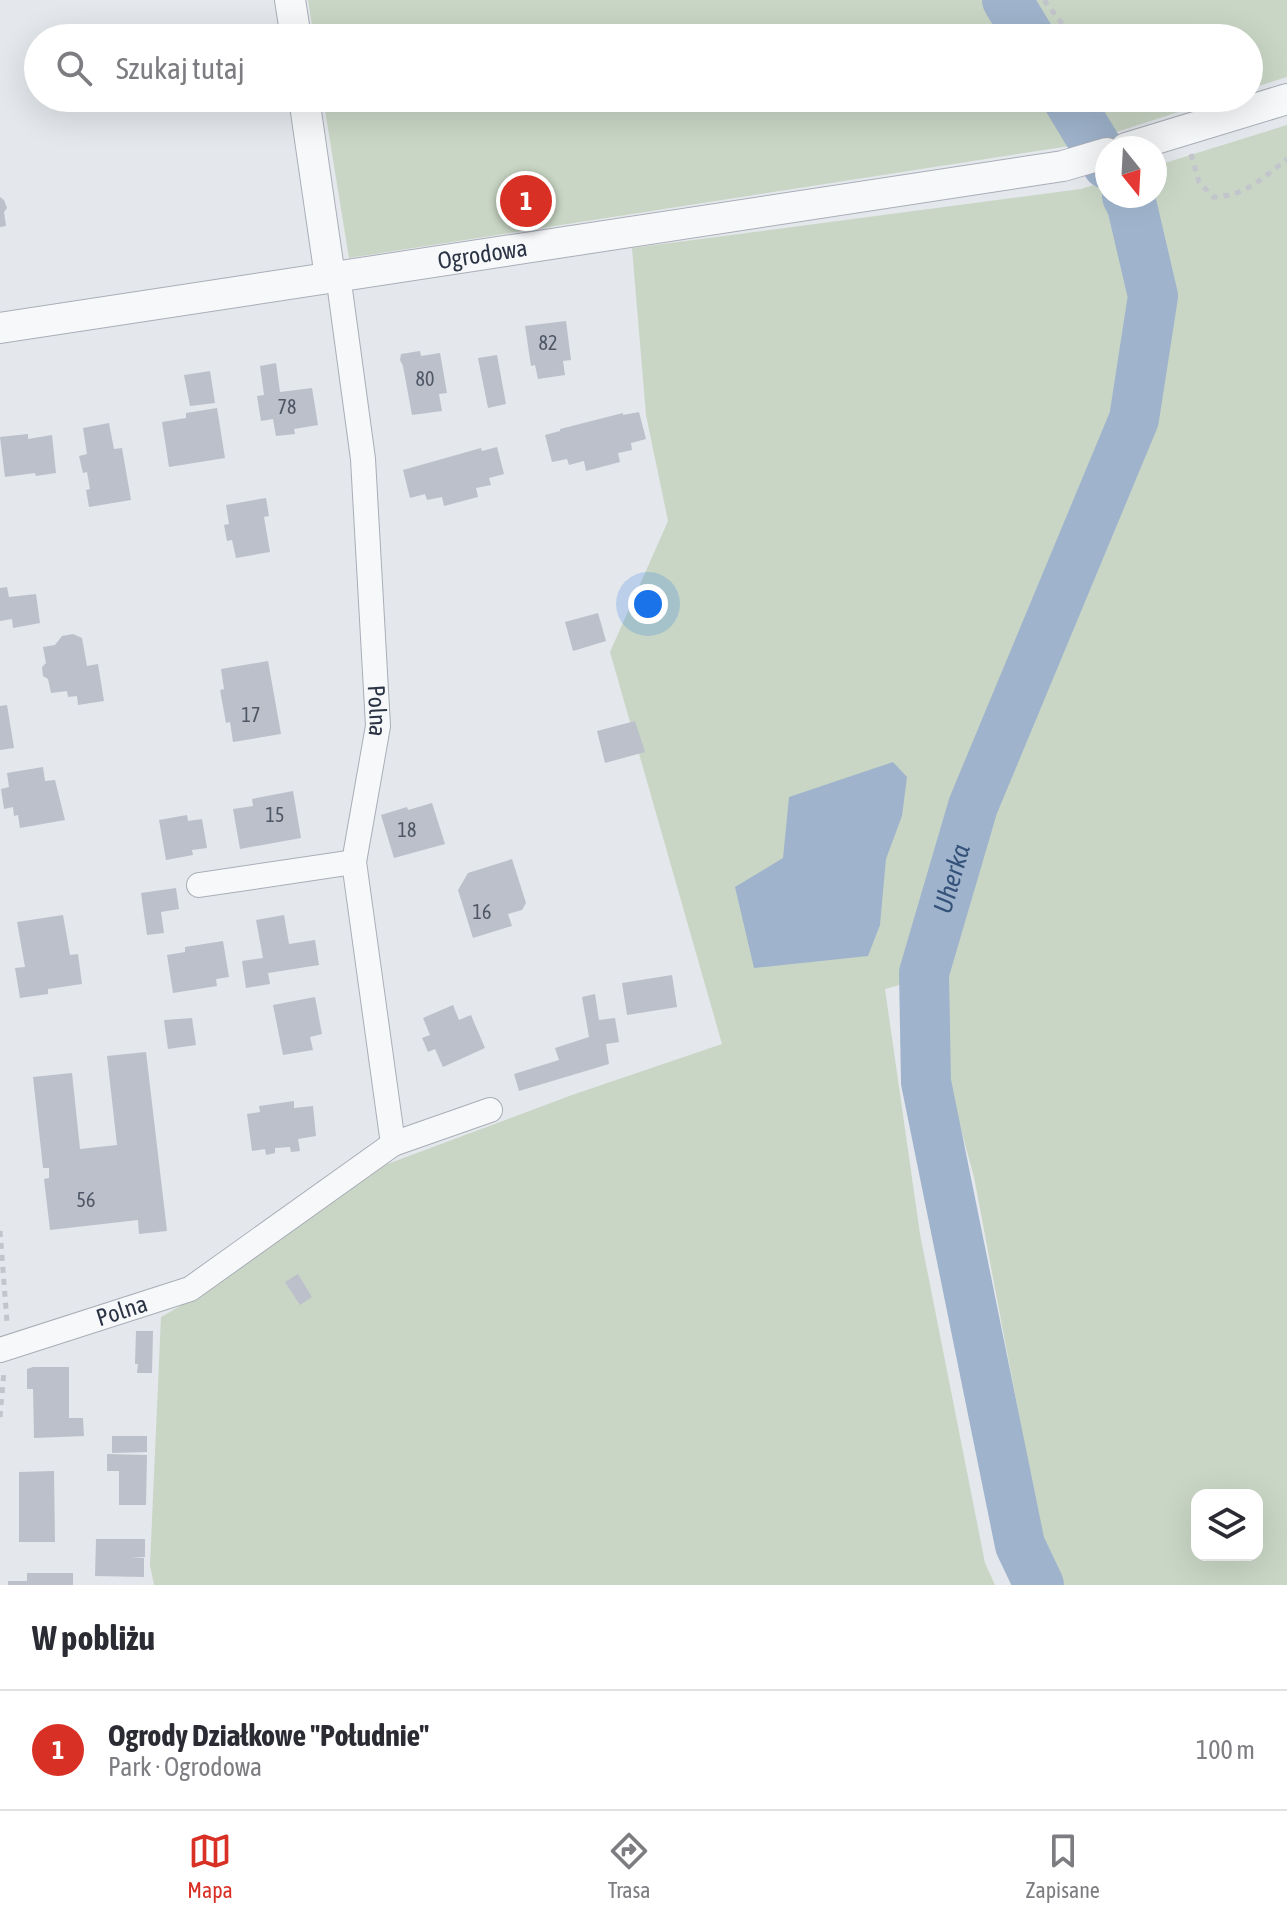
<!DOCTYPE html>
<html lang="pl">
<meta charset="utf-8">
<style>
:root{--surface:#fff;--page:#f2f2f3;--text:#2b2b33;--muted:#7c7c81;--line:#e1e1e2;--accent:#d93025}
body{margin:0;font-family:"Asap Condensed",sans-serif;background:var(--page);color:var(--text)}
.controls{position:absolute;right:24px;bottom:24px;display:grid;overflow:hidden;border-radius:16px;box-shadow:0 8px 32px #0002}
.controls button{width:72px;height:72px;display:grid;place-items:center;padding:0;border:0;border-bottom:2px solid var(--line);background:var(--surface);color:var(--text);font:40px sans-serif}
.compass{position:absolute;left:1095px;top:136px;width:72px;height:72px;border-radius:50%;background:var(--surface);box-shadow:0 8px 32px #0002;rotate:162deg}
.you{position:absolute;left:648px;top:604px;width:28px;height:28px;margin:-20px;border:6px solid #fff;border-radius:50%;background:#1a73e8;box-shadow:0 0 0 12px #1a73e833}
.badge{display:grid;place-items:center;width:52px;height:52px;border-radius:50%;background:var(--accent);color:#fff;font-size:26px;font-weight:700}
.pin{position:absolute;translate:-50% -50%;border:4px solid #fff;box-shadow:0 2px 8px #0006}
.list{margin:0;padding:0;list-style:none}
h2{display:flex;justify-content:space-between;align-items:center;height:104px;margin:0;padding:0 32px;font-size:34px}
h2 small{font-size:26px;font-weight:400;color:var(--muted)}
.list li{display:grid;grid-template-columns:52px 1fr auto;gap:24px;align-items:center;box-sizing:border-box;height:120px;padding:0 32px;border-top:2px solid var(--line)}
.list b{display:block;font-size:30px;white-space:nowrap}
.list p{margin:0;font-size:26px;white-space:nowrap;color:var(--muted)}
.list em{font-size:26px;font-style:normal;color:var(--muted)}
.icon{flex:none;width:44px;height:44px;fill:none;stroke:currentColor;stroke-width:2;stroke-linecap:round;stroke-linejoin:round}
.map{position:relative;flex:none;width:1287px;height:1585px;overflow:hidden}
.search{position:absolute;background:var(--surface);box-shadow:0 8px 32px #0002;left:24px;right:24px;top:24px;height:88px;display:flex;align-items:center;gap:20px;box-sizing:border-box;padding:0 28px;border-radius:44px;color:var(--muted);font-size:30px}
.sheet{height:224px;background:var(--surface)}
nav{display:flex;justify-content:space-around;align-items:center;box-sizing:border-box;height:112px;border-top:2px solid var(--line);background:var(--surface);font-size:22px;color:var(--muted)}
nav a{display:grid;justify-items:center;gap:4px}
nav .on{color:var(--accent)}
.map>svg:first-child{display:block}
</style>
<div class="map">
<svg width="1287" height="1585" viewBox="0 0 1287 1585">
<rect width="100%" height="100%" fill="#e4e7ec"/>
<!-- green -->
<g fill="#c9d6c5" fill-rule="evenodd">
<path d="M 308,0 L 1287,0 L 1287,77 L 1249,89 L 1249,38 L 314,38 Z"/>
<path d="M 323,98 L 1222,98 L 1076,145 L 349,258 Z"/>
<path d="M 1287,125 L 1287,1585 L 1061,1585 L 1041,1532 L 974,1177 L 945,1071 L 940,974 L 885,989 L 920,1234 L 985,1563 L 995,1585 L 154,1585 L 150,1565 L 161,1317 L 212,1288 L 366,1172 L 572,1095 L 722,1044 L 610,652 L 668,521 L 646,415 L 632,248 L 1081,189 L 1107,181 L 1107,196 L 1155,196 L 1155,166 ZM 1197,1495 L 1257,1495 L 1257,1555 L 1197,1555 Z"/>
</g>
<!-- water -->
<path fill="#9fb4cc" d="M 893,762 L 907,777 L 902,816 L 886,859 L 880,925 L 868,956 L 754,968 L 735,887 L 783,858 L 789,797 Z"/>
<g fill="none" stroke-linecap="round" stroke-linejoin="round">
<!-- river -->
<g stroke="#9fb4cc" stroke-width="50">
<path d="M 1007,0 L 1030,38"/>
<path d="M 1067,98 L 1107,164"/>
<path id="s1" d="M 1039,1585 L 1020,1545 L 926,1082 L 924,973 L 973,806 L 1134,419 L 1153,296 L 1132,206 L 1127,196"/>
</g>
</g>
<!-- building -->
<g fill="#bbc0ca">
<path d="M 0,197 L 4,200 L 7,208 L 4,212 L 6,226 L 0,227 Z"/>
<path d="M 566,321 L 571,360 L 563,361 L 565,375 L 538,379 L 535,365 L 531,366 L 525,326 Z"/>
<path d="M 420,351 L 421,356 L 440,353 L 447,393 L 439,394 L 442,411 L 412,415 L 403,366 L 400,360 L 401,354 Z"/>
<path d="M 497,355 L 506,404 L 488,408 L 478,358 Z"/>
<path d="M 276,363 L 280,392 L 312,388 L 318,425 L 294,429 L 295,434 L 276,436 L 273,419 L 261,421 L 257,396 L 264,395 L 260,366 Z"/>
<path d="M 210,371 L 215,403 L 190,406 L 184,375 Z"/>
<path d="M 217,408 L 225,458 L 169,467 L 162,422 L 186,418 L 186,413 Z"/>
<path d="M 639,412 L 646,439 L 631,443 L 632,450 L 618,453 L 620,462 L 586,471 L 584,461 L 569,465 L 567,459 L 552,462 L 545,435 L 560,431 L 560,429 L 623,413 L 623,415 Z"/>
<path d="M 109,423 L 114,449 L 122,448 L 131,500 L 89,507 L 86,490 L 90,489 L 87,472 L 83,473 L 79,456 L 87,454 L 83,428 Z"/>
<path d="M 28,434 L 28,439 L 52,435 L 56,473 L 36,476 L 35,473 L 5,477 L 0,437 Z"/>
<path d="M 497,447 L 504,474 L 489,478 L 491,485 L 476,488 L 478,497 L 444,506 L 442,497 L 427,500 L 425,494 L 410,498 L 403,470 L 481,448 L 482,451 Z"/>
<path d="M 266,498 L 269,516 L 264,517 L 270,552 L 236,558 L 232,540 L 227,541 L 224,525 L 229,524 L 226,505 Z"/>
<path d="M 7,587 L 9,597 L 36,594 L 40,623 L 13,628 L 12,619 L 0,621 L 0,588 Z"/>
<path d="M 598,613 L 606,641 L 573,651 L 565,622 Z"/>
<path d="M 73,634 L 82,638 L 87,666 L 98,664 L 104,701 L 78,705 L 77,696 L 68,697 L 67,691 L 51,693 L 48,679 L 43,676 L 42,667 L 46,663 L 43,647 L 55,645 L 62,636 Z"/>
<path d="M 268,661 L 281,734 L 233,742 L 230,722 L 226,723 L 220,690 L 224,689 L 221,669 Z"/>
<path d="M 7,705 L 14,748 L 0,750 L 0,706 Z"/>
<path d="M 635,721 L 645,752 L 605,763 L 597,731 Z"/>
<path d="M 43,767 L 45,781 L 55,780 L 65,820 L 20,828 L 18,815 L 14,816 L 13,807 L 4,809 L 1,789 L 9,787 L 7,773 Z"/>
<path d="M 293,791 L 301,838 L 240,849 L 233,809 L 253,806 L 252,799 Z"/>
<path d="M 432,803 L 445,844 L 394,858 L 381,815 L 407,807 L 408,810 Z"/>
<path d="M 187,815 L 188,821 L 202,819 L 207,848 L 192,850 L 193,855 L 166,860 L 159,820 Z"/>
<path d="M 512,859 L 526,903 L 522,910 L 508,914 L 512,926 L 473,938 L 458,890 L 468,873 Z"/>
<path d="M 176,888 L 179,909 L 161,912 L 164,933 L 147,935 L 141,893 Z"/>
<path d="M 63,915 L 70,955 L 78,954 L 82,984 L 48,989 L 48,994 L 20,998 L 15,968 L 25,967 L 17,922 Z"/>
<path d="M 284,915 L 289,944 L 315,940 L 319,965 L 268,973 L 270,984 L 246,988 L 242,961 L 263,958 L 256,920 Z"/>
<path d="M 223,941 L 229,977 L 216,979 L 217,986 L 173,993 L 167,955 L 185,952 L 185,947 Z"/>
<path d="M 672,975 L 677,1007 L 627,1015 L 622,983 Z"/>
<path d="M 595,994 L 599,1020 L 615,1018 L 619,1042 L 606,1044 L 609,1064 L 519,1091 L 514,1074 L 559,1060 L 555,1048 L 589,1037 L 582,997 Z"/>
<path d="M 315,997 L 322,1034 L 310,1037 L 313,1050 L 283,1055 L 273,1005 Z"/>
<path d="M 453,1005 L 459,1020 L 471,1015 L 485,1048 L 443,1067 L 435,1049 L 428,1052 L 423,1040 L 422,1038 L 430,1035 L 423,1018 Z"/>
<path d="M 192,1018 L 196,1045 L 168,1049 L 164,1020 Z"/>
<path d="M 146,1052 L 167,1231 L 139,1234 L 138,1220 L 50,1230 L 44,1179 L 49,1178 L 49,1168 L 43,1168 L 33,1077 L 72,1073 L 80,1149 L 117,1145 L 107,1056 Z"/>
<path d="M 294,1101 L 294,1108 L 313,1106 L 316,1136 L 298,1139 L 300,1151 L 291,1152 L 290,1147 L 275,1148 L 275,1153 L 266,1155 L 265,1149 L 252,1151 L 247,1114 L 260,1112 L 259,1106 Z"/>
<path d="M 298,1274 L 312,1297 L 300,1305 L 285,1282 Z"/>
<path d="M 136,1331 L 153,1331 L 152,1373 L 137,1373 L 138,1364 L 135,1364 Z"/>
<path d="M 33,1367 L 69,1367 L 69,1418 L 83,1418 L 84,1436 L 34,1438 L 33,1389 L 27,1389 L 27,1369 Z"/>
<path d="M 112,1436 L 147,1436 L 147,1452 L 112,1453 Z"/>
<path d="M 107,1454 L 147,1455 L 146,1505 L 119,1505 L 119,1471 L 107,1471 Z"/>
<path d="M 54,1471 L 55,1542 L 19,1542 L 19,1472 Z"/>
<path d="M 96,1539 L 145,1539 L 145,1557 L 131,1557 L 144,1558 L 144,1577 L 95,1576 Z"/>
<path d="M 27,1573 L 73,1573 L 73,1585 L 8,1585 L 8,1581 L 27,1581 Z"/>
</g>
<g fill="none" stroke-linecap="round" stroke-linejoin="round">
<!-- minor casing -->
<g stroke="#a9aeb7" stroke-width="26">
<g id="minor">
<path id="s2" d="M 338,275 L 363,459 L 378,726 L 354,862 L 393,1144"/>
<path d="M 199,885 L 354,862"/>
<path id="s3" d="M 0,1350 L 190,1289 L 393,1144 L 490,1110"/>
</g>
</g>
<!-- tertiary casing -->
<g stroke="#a9aeb7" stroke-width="32">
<g id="tertiary">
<path d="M 290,0 L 296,38"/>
<path d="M 304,98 L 330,277"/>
<path d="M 1126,148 L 1287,99"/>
<path id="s4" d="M 0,328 L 1063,166 L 1107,153"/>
</g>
</g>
<!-- path -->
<g stroke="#c2c5cb" stroke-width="5" stroke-dasharray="6 6" stroke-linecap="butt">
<path d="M 1044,0 L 1073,38"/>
<path d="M 1191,154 L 1199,182 L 1213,197 C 1246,196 1261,179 1287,159"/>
<path d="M 0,1231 L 7,1322"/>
<path d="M 0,1417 L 4,1371"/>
</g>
<!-- minor -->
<use href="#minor" stroke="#f7f8fa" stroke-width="24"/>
<!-- tertiary -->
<use href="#tertiary" stroke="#f7f8fa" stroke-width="30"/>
</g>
<g text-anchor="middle" stroke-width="6" stroke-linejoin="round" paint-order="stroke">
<!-- number labels -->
<g font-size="20" fill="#4f5766">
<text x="548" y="350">82</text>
<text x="425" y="386">80</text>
<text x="287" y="414">78</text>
<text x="251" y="722">17</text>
<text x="275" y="822">15</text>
<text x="407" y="837">18</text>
<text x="482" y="919">16</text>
<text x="86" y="1207">56</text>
</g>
<!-- street labels -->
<g font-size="24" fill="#2b3445" stroke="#f4f6f9">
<text dy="8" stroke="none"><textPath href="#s4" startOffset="488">Ogrodowa</textPath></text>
<text dy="8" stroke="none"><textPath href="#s2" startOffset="438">Polna</textPath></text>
<text dy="8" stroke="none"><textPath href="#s3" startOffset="128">Polna</textPath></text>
</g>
<!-- water labels -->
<g font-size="26" font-style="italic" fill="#34527a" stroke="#f4f6f9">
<text dy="9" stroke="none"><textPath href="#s1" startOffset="724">Uherka</textPath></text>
</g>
</g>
</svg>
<div class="controls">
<button><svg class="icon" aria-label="layers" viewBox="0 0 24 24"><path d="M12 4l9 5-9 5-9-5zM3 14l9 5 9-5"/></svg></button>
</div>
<svg class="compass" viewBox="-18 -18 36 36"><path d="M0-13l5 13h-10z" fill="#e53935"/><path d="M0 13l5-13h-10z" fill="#7c7c81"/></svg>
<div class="you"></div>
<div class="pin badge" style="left:526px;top:201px">1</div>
<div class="search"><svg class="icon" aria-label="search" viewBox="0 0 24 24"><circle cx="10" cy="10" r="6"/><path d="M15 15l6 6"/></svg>Szukaj tutaj</div>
</div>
<section class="sheet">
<h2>W pobliżu<small></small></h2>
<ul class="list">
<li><span class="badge">1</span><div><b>Ogrody Działkowe &quot;Południe&quot;</b><p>Park · Ogrodowa</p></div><em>100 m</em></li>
</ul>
</section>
<nav>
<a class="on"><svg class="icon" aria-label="map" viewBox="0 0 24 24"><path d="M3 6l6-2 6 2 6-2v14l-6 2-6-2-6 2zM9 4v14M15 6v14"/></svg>Mapa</a>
<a><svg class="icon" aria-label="directions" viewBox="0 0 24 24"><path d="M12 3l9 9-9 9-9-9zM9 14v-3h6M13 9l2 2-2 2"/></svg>Trasa</a>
<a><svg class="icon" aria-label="saved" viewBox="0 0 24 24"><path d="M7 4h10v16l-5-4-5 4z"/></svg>Zapisane</a>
</nav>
